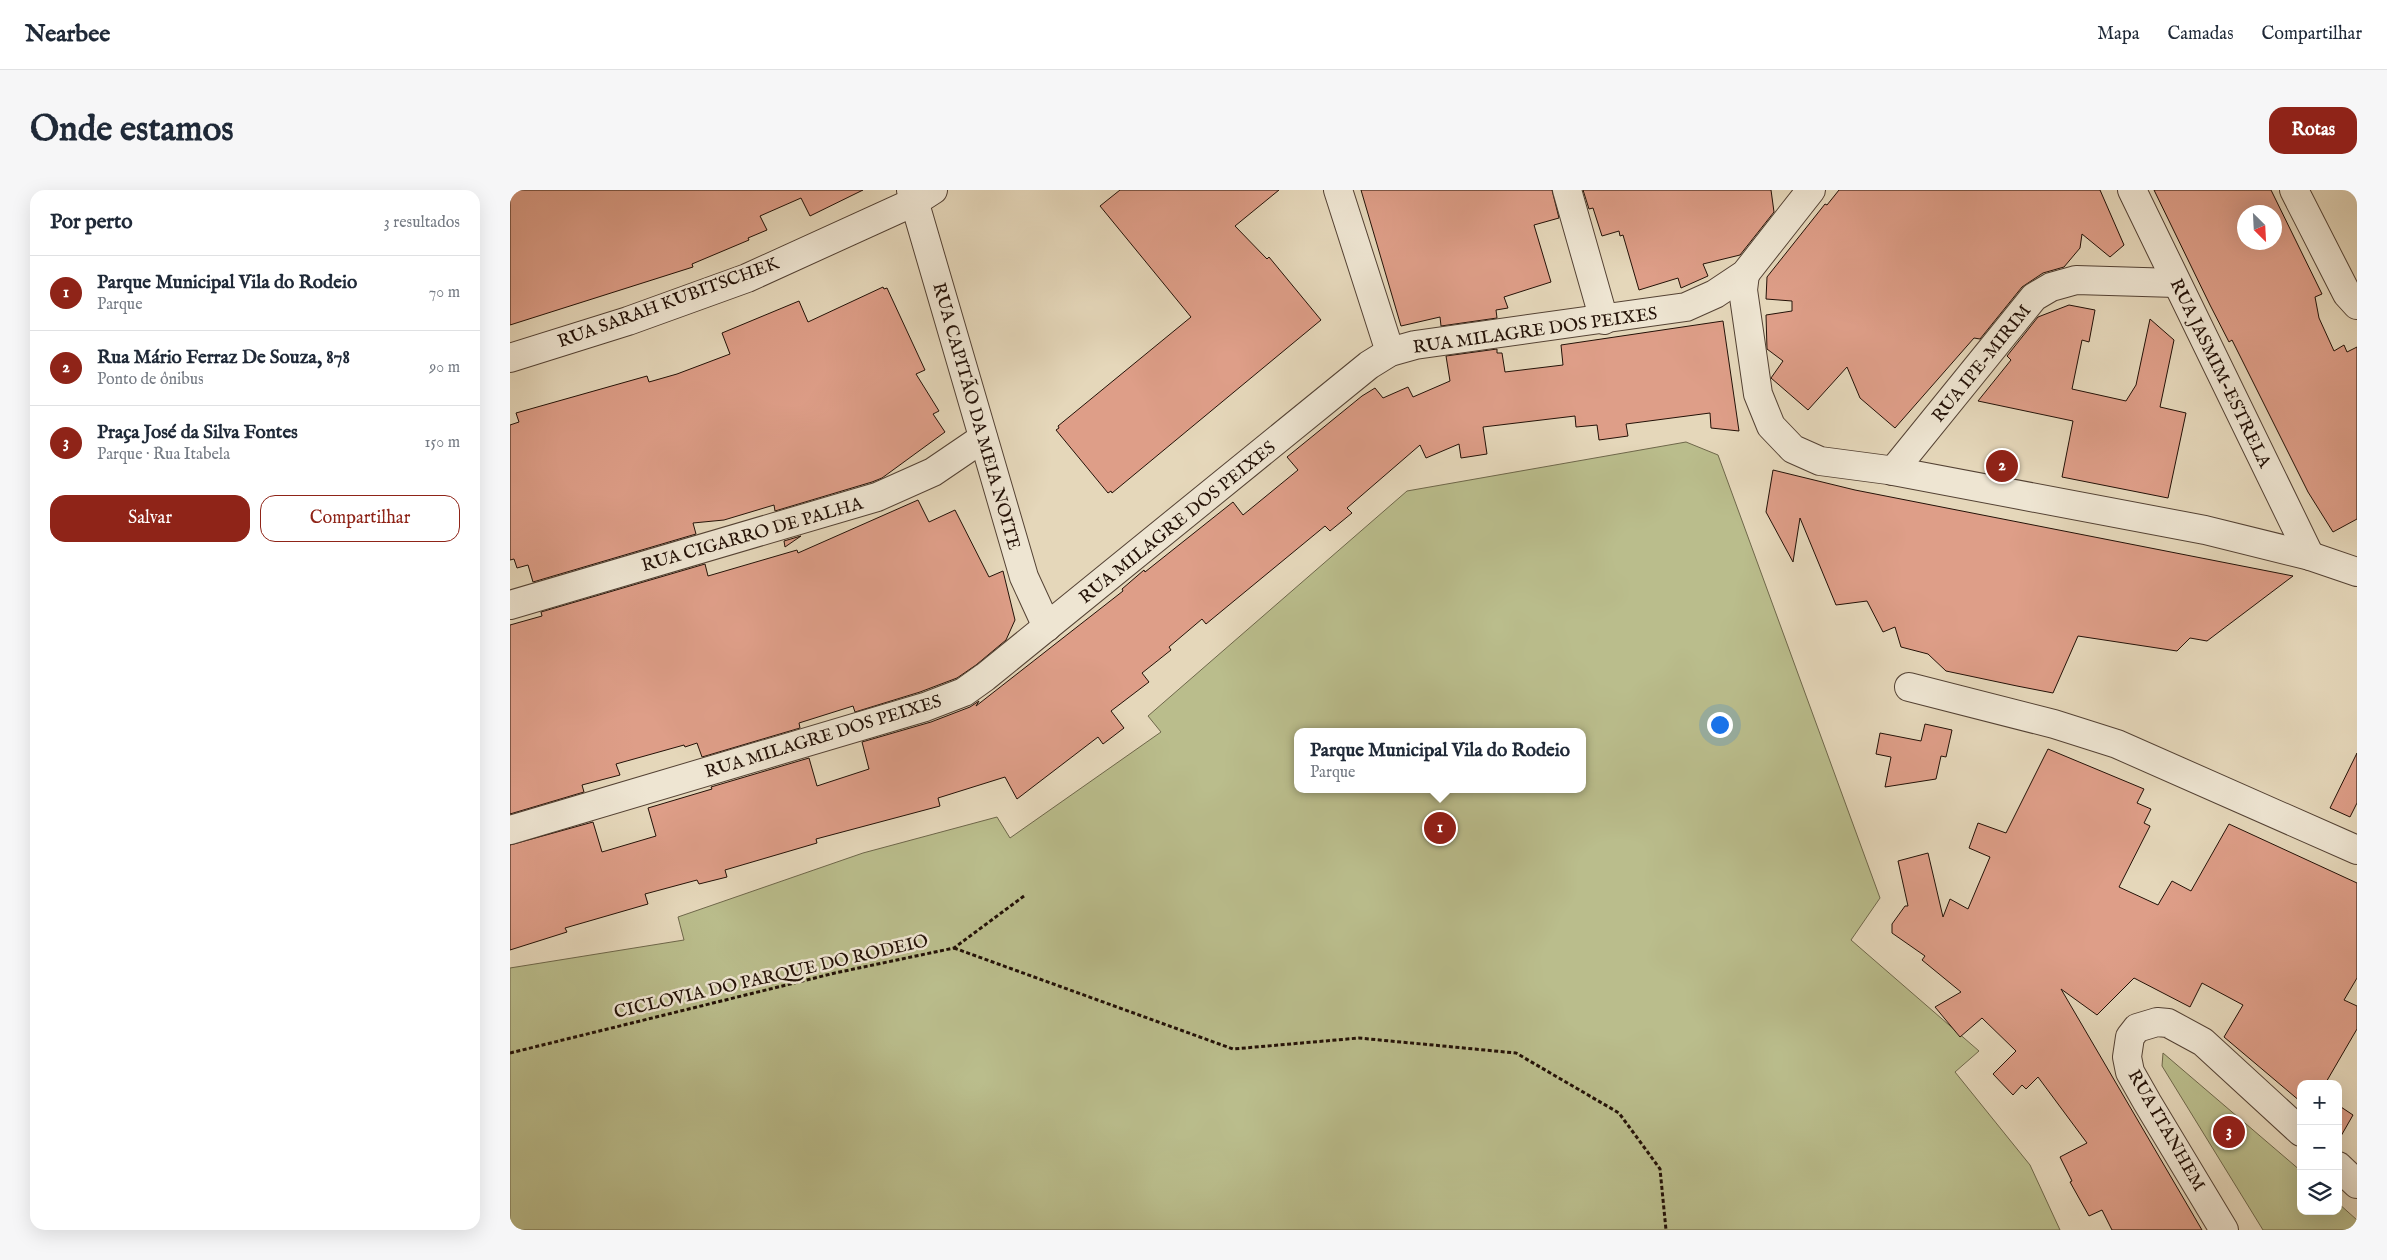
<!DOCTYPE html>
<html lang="pt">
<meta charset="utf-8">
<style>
:root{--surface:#fff;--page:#f6f6f7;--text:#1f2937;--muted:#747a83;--line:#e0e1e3;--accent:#8f2418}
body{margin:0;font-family:"IM FELL English",serif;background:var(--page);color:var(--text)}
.controls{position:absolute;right:15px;bottom:15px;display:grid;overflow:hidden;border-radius:10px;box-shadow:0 5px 20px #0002}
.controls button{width:45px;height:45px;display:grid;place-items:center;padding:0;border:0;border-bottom:1px solid var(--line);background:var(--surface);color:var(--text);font:25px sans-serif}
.compass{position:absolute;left:1727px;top:15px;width:45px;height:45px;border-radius:50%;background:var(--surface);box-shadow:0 5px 20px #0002;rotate:156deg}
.you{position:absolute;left:1209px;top:534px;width:18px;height:18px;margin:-12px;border:4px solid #fff;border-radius:50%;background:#1a73e8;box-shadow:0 0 0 8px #1a73e833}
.badge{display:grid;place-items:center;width:32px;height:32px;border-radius:50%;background:var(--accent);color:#fff;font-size:16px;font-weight:700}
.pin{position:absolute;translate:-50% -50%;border:2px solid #fff;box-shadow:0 1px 5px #0006}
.popup{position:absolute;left:784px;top:538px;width:292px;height:65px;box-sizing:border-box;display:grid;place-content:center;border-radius:10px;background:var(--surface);filter:drop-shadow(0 1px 4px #0005);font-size:16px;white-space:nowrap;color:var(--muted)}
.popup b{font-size:19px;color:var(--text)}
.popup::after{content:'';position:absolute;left:50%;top:100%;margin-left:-10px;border:10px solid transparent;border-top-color:var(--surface)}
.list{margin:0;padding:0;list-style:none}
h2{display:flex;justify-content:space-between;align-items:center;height:65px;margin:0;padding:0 20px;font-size:21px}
h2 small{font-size:16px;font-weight:400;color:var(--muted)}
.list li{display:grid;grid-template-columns:32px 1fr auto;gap:15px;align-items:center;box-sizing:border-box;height:75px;padding:0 20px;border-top:1px solid var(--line)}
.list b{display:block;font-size:19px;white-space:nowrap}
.list p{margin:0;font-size:16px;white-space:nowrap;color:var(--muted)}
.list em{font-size:16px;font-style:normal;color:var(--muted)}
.actions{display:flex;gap:10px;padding:15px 20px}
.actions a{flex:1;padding:11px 0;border:1px solid var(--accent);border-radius:15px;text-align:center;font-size:18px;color:var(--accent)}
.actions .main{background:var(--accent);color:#fff}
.icon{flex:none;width:28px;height:28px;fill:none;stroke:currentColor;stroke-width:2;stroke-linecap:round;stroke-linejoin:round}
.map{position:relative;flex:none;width:1847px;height:1040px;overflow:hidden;border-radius:15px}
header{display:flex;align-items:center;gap:30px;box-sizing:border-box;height:70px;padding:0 25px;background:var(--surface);border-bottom:1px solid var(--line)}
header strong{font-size:24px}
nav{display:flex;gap:28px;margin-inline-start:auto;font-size:18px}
.intro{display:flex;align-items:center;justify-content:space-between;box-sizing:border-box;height:120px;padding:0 30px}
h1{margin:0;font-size:35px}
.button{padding:12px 22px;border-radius:15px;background:var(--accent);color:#fff;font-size:18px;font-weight:700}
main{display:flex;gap:30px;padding:0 30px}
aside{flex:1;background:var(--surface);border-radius:15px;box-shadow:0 5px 20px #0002}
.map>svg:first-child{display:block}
</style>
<header>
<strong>Nearbee</strong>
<nav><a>Mapa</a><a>Camadas</a><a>Compartilhar</a></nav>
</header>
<div class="intro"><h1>Onde estamos</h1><a class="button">Rotas</a></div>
<main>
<aside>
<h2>Por perto<small>3 resultados</small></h2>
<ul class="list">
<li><span class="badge">1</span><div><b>Parque Municipal Vila do Rodeio</b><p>Parque</p></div><em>70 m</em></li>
<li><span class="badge">2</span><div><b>Rua Mário Ferraz De Souza, 878</b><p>Ponto de ônibus</p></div><em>90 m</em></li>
<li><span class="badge">3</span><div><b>Praça José da Silva Fontes</b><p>Parque · Rua Itabela</p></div><em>150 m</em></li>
</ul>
<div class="actions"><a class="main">Salvar</a><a>Compartilhar</a></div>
</aside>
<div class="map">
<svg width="1847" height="1040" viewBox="0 0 1847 1040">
<rect width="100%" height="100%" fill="#e5d7ba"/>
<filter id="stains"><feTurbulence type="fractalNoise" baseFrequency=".004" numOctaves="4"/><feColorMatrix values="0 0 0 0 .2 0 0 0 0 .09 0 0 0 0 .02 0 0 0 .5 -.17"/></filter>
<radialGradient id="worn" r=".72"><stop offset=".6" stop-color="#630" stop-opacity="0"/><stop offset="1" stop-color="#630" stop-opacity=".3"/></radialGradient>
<!-- green -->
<g fill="#babd8c" stroke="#6e674a" fill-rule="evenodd">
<path d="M 1176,252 L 1208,265 L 1370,708 L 1341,750 L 1469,861 L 1445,882 L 1520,975 L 1550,1040 L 0,1040 L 0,778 L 174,750 L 168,727 L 353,663 L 487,627 L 500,648 L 651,542 L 638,526 L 897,301 ZM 788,542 L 1072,542 L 1072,599 L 788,599 Z"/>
<path d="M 1653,863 L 1791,981 L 1791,1021 L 1828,1021 L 1828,1013 L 1847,1030 L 1847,1040 L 1753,1040 L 1652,876 Z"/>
</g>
<!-- building -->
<g fill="#de9e88" stroke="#231107" fill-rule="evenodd">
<path d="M 0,0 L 353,0 L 300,26 L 291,8 L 250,26 L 257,40 L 238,48 L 239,50 L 182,74 L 183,77 L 0,135 Z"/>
<path d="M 610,0 L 769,0 L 725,36 L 757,69 L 759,67 L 811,130 L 602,303 L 601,301 L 598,303 L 546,240 L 549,238 L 548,236 L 681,127 L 590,16 Z"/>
<path d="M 851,0 L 1042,0 L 1049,28 L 1024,35 L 1041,92 L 994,107 L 998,118 L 986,120 L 987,128 L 931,136 L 930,127 L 891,136 Z"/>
<path d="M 1073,0 L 1261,0 L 1264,22 L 1230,65 L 1193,74 L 1198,86 L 1171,98 L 1168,88 L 1129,100 L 1113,45 L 1110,46 L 1109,41 L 1092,46 L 1083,18 L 1079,19 Z"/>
<path d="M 1329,0 L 1590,0 L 1614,55 L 1600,67 L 1572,44 L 1570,58 L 1554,77 L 1533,83 L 1512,97 L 1470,149 L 1464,148 L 1385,238 L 1350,208 L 1337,177 L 1298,220 L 1261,188 L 1273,171 L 1257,159 L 1256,125 L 1282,121 L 1282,111 L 1256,109 L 1257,87 L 1315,14 L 1317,15 Z"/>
<path d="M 1644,0 L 1761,0 L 1812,104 L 1805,107 L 1809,128 L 1824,161 L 1834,155 L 1837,162 L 1847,157 L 1847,329 L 1823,342 L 1798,302 L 1722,150 L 1719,152 L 1700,115 ZM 1734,22 L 1764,22 L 1764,52 L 1734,52 Z"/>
<path d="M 373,97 L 374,99 L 377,98 L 415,180 L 406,184 L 429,221 L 423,224 L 435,242 L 372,288 L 362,292 L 265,321 L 264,315 L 214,330 L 183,333 L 186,344 L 23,392 L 18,375 L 7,378 L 4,369 L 0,370 L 0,235 L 9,232 L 6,223 L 137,186 L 139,192 L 167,184 L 220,164 L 212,143 L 289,111 L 298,132 Z"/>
<path d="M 1559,115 L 1585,120 L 1579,152 L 1572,150 L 1562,199 L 1616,211 L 1626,195 L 1640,129 L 1664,150 L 1650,217 L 1676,223 L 1658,308 L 1552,287 L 1563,231 L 1468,211 L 1501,170 L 1497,166 L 1528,127 Z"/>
<path d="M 1213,131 L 1229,241 L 1201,238 L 1200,223 L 1116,234 L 1118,246 L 1089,250 L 1087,235 L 1066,237 L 1065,226 L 973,237 L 977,264 L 951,268 L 949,254 L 916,268 L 910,255 L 837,318 L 842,323 L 820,341 L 815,336 L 696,434 L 692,429 L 659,457 L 661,460 L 632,483 L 639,492 L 601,521 L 614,538 L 593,554 L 588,547 L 507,609 L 495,587 L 428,608 L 430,616 L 306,649 L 307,653 L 215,680 L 217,687 L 189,694 L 187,690 L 135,704 L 138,714 L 55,738 L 57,742 L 0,760 L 0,655 L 83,632 L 92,662 L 146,646 L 138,618 L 202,599 L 201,597 L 299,568 L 307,596 L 359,579 L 352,552 L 421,532 L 460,517 L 469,511 L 466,516 L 613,401 L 612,399 L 634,380 L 635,382 L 723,312 L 733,325 L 788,280 L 777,267 L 852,206 L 865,198 L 873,208 L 898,197 L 903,207 L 940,191 L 936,166 L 987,159 L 987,163 L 992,163 L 995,182 L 1053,175 L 1051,155 Z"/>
<path d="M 1263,280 L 1345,300 L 1783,386 L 1697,451 L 1680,448 L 1667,461 L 1568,446 L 1543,503 L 1507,496 L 1436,481 L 1418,464 L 1391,457 L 1385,437 L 1373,442 L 1357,411 L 1326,415 L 1290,328 L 1283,372 L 1256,322 Z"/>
<path d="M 408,310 L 419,332 L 445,320 L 479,387 L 493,381 L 505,430 L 496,450 L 466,475 L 447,488 L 410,502 L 345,522 L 343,516 L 289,533 L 290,538 L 192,567 L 187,553 L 175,557 L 174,555 L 106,574 L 110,585 L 72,595 L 74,602 L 0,624 L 0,435 L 32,426 L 31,422 L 195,374 L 198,386 L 287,360 L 288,363 Z"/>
<path d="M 291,346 L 275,357 L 274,351 Z"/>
<path d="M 1415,534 L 1442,540 L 1436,567 L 1431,566 L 1426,589 L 1375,597 L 1381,567 L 1366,564 L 1370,543 L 1411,551 Z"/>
<path d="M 1538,559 L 1634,599 L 1627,613 L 1641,619 L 1634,633 L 1640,636 L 1609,697 L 1648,715 L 1662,691 L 1681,701 L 1719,634 L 1847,693 L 1847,788 L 1834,810 L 1847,816 L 1847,839 L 1815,894 L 1791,894 L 1791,912 L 1714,847 L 1733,815 L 1692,793 L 1680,817 L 1624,788 L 1587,825 L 1551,799 L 1692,1040 L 1602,1040 L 1592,1020 L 1579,1026 L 1560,992 L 1562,991 L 1550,967 L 1577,953 L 1528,887 L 1516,899 L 1512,895 L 1503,905 L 1483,884 L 1506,861 L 1472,828 L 1450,847 L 1425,817 L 1451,802 L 1412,770 L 1415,766 L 1382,743 L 1382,734 L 1395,716 L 1398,716 L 1388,671 L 1418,663 L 1433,727 L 1440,709 L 1458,719 L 1480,667 L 1459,658 L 1468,633 L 1496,643 Z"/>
<path d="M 1847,563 L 1847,613 L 1840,627 L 1820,618 Z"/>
<path d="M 1828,915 L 1843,925 L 1831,946 L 1828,944 Z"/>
</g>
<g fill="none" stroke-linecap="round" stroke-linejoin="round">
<!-- minor casing -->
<g stroke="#544234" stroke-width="30">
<g id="minor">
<path d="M 401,0 L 514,387 L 537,437"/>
<path d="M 828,0 L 880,162"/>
<path d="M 1057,0 L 1094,130"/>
<path d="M 1622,0 L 1800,366"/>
<path d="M 1784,0 L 1837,104 L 1847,115"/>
<path d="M 1235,84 L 1233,100 L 1248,204 L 1261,236 L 1283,259 L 1310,271 L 1378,280 L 1695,340 L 1800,366 L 1847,382"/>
<path d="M 0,168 L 118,131 L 237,88 L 406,11 L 423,0"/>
<path d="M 1383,281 L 1524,107 L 1541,97 L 1566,90 L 1666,93"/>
<path d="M 0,415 L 367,307 L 423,282 L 473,248"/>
<path d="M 1399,497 L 1544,534 L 1607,554 L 1847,660"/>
<path d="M 0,640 L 415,517 L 454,502 L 475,487 L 859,175 L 880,162 L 905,155 L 1176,117 L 1205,104 L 1235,84 L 1301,0"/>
<path d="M 1828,976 L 1847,994"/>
<path d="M 1714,1040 L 1637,912 L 1620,882 L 1617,867 L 1620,847 L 1627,838 L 1647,832 L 1658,833 L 1693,852 L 1791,942"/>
</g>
</g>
<!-- path -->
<g stroke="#231107" stroke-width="3" stroke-dasharray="4 2.5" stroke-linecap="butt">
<path d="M 444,758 L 723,859 L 849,848 L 1006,863 L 1109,923 L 1150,979 L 1156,1040"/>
<path d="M 0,863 L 325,783 L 444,758 L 514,706"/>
</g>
<!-- minor -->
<use href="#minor" stroke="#eee5d2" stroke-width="28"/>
</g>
<g text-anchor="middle" stroke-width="5" stroke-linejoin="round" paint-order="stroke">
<!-- street labels -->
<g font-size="18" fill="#231107" stroke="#eee5d2">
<text transform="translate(158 112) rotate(-20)" y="6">RUA SARAH KUBITSCHEK</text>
<text transform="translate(1025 140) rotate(-8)" y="6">RUA MILAGRE DOS PEIXES</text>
<text transform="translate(1471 173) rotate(-51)" y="6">RUA IPE-MIRIM</text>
<text transform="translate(1711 183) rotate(64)" y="6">RUA JASMIM-ESTRELA</text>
<text transform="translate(467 226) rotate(74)" y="6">RUA CAPITÃO DA MEIA NOITE</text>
<text transform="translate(667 332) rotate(-39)" y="6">RUA MILAGRE DOS PEIXES</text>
<text transform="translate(242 344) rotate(-16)" y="6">RUA CIGARRO DE PALHA</text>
<text transform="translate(313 546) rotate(-17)" y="6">RUA MILAGRE DOS PEIXES</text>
<text transform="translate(261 786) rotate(-13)" y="6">CICLOVIA DO PARQUE DO RODEIO</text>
<text transform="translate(1657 940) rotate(60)" y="6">RUA ITANHEM</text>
</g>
</g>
<rect width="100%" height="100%" filter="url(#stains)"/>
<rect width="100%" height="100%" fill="url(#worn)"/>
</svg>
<div class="controls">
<button>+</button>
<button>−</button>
<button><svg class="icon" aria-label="layers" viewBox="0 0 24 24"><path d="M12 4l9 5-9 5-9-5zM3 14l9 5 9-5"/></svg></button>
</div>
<svg class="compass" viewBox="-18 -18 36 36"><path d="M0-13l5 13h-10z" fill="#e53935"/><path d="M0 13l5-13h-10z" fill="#747a83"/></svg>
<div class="you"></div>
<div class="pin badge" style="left:930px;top:638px">1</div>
<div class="popup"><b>Parque Municipal Vila do Rodeio</b>Parque</div>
<div class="pin badge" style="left:1492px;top:276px">2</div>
<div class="pin badge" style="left:1719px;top:942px">3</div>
</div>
</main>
